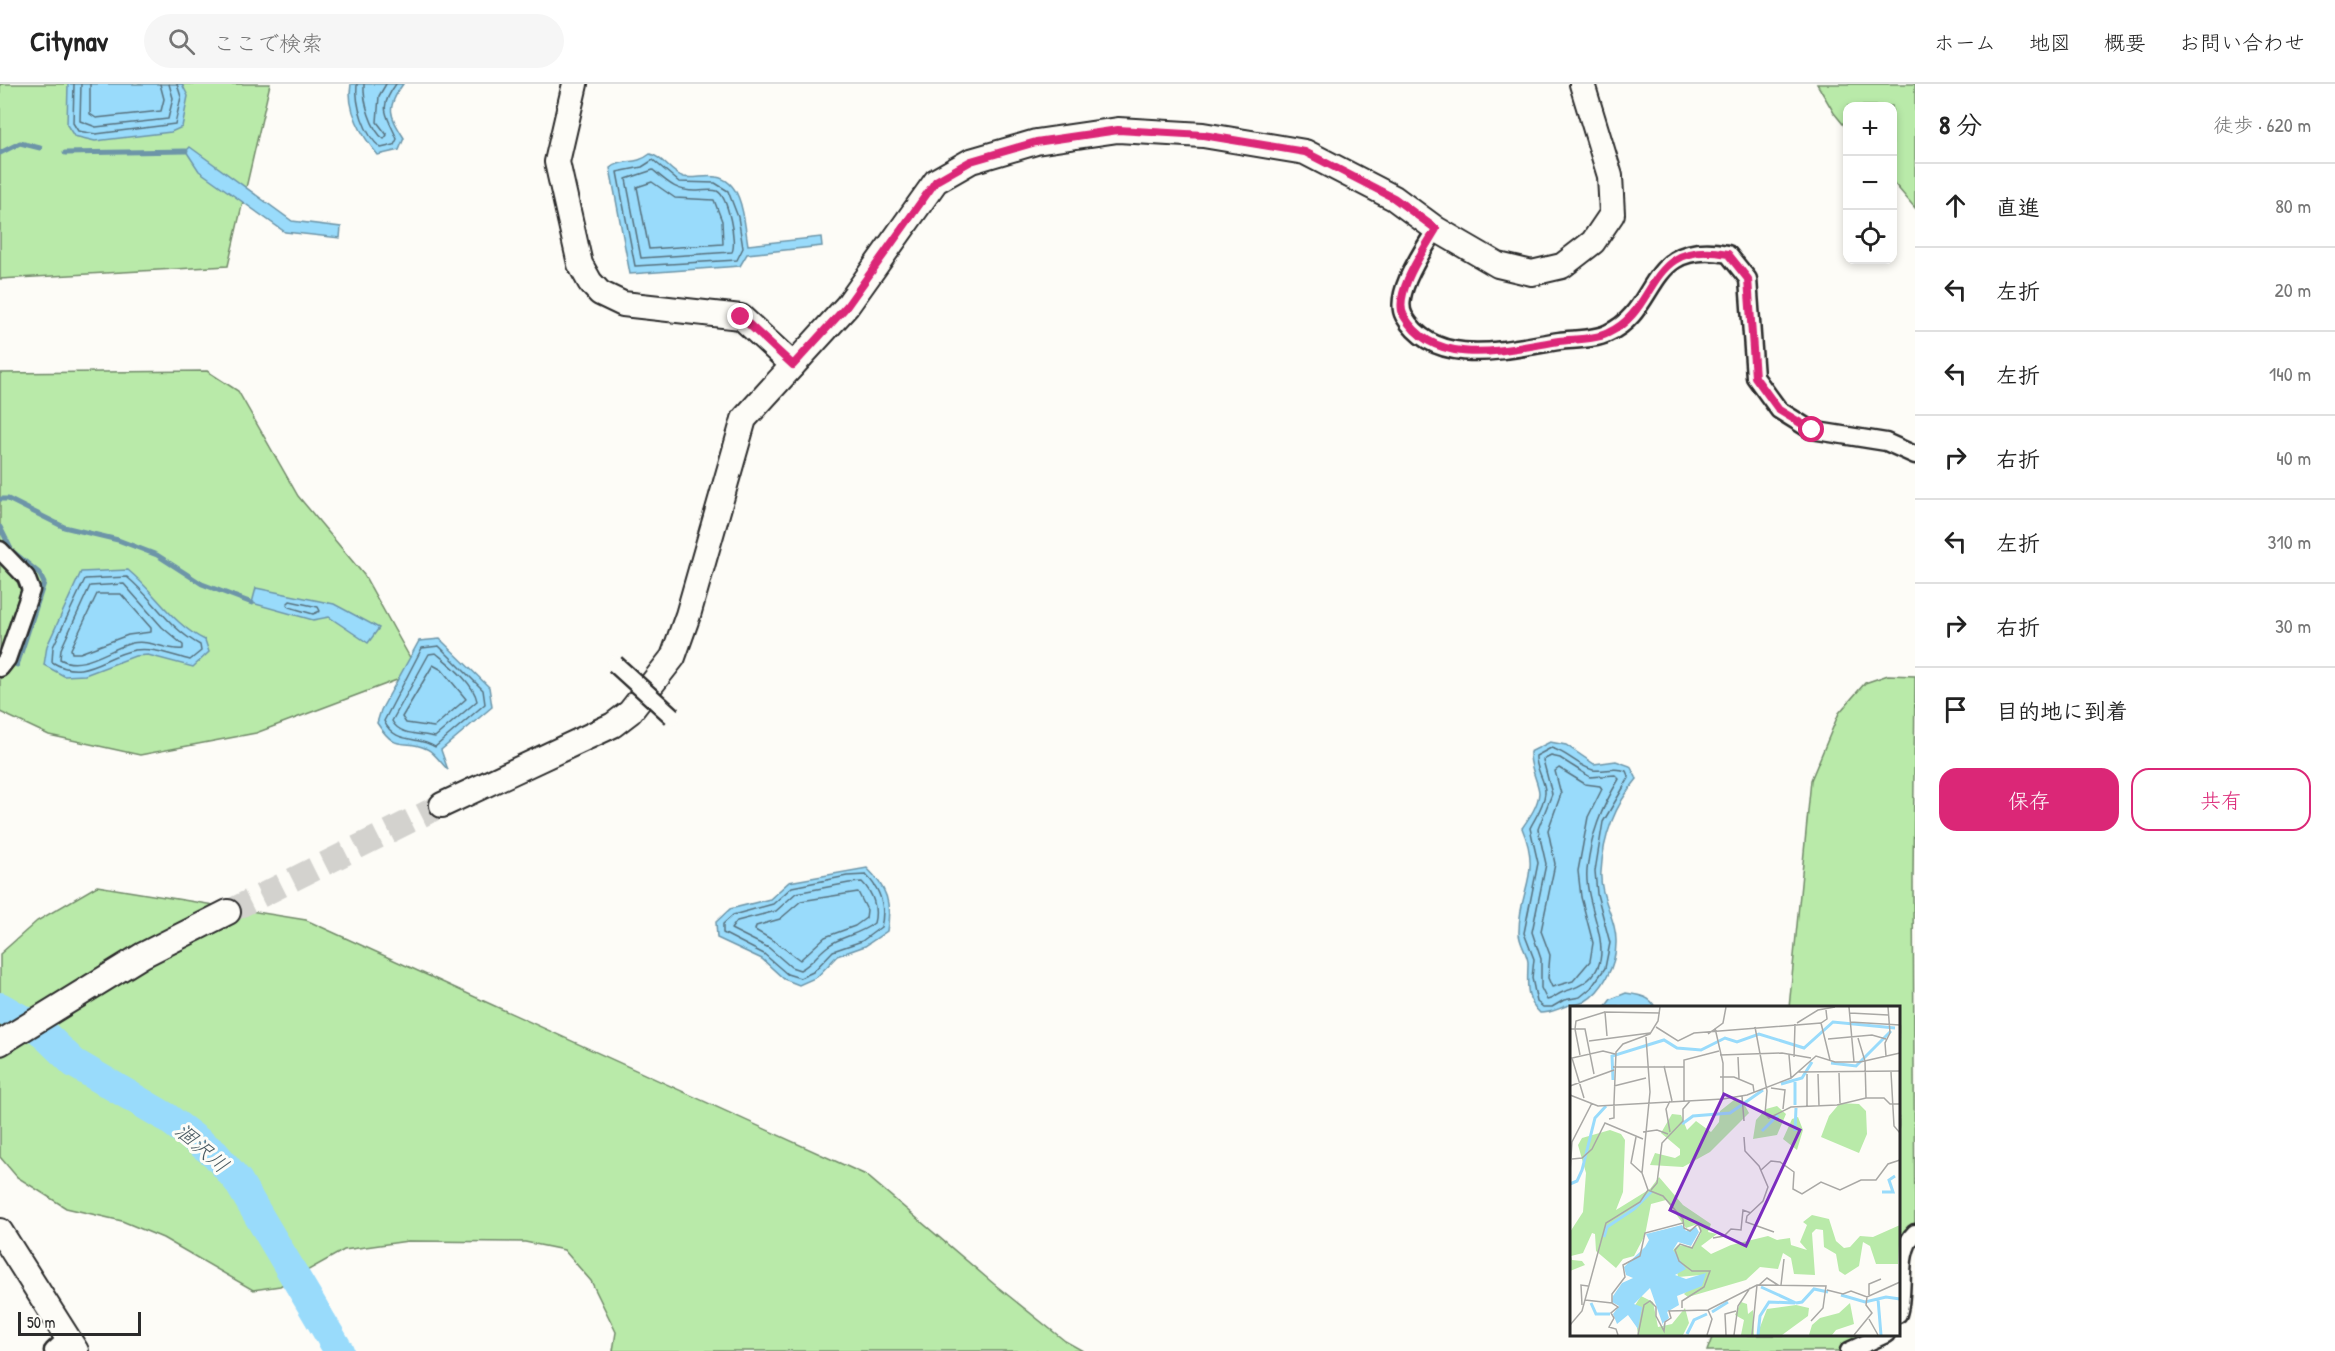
<!DOCTYPE html>
<html lang="ja">
<meta charset="utf-8">
<style>
:root{--surface:#fff;--page:#f6f6f6;--text:#222;--muted:#767676;--line:#e0e0e0;--accent:#db2777}
body{margin:0;font-family:"Patrick Hand","Klee One",sans-serif;background:var(--page);color:var(--text)}
.controls{position:absolute;right:18px;top:18px;display:grid;overflow:hidden;border-radius:12px;box-shadow:0 3px 9px #0003}
.controls button{width:54px;height:54px;display:grid;place-items:center;padding:0;border:0;border-bottom:2px solid var(--line);background:var(--surface);color:var(--text);font:30px sans-serif}
.scale{position:absolute;left:18px;bottom:15px;width:123px;box-sizing:border-box;padding-left:6px;border:3px solid #2b2b2b;border-top:0;font-size:16px;line-height:21px;white-space:nowrap;color:#2b2b2b;-webkit-text-stroke:4px #fdfcf7;paint-order:stroke}
.stop{position:absolute;width:18px;height:18px;margin:-14px;border:4px solid #db2777;border-radius:50%;background:#fff}
.stop.end{background:#db2777;border-color:#fff;box-shadow:0 2px 6px #0008}
.list{margin:0;padding:0;list-style:none}
h2{display:flex;justify-content:space-between;align-items:center;height:78px;margin:0;padding:0 24px;font-size:26px}
h2 small{font-size:20px;font-weight:400;color:var(--muted)}
.list li{display:grid;grid-template-columns:39px 1fr auto;gap:18px;align-items:center;box-sizing:border-box;height:84px;padding:0 24px;border-top:2px solid var(--line)}
.list b{display:block;font-size:22px;white-space:nowrap}
.list em{font-size:20px;font-style:normal;color:var(--muted)}
.actions{display:flex;gap:12px;padding:18px 24px}
.actions a{flex:1;padding:14px 0;border:2px solid var(--accent);border-radius:18px;text-align:center;font-size:21px;color:var(--accent)}
.actions .main{background:var(--accent);color:#fff}
.icon{flex:none;width:33px;height:33px;fill:none;stroke:currentColor;stroke-width:2;stroke-linecap:round;stroke-linejoin:round}
.map{position:relative;flex:none;width:1915px;height:1267px;overflow:hidden}
header{display:flex;align-items:center;gap:36px;box-sizing:border-box;height:84px;padding:0 30px;background:var(--surface);border-bottom:2px solid var(--line)}
header strong{font-size:28px}
nav{display:flex;gap:33px;margin-inline-start:auto;font-size:21px}
.search{width:420px;height:54px;background:var(--page);display:flex;align-items:center;gap:15px;box-sizing:border-box;padding:0 21px;border-radius:33px;color:var(--muted);font-size:22px}
main{display:flex}
aside{flex:1;background:var(--surface)}
.map>svg:first-child{display:block}
</style>
<header>
<strong>Citynav</strong>
<div class="search"><svg class="icon" aria-label="search" viewBox="0 0 24 24"><circle cx="10" cy="10" r="6"/><path d="M15 15l6 6"/></svg>ここで検索</div>
<nav><a>ホーム</a><a>地図</a><a>概要</a><a>お問い合わせ</a></nav>
</header>
<main>
<div class="map">
<svg width="1915" height="1267" viewBox="0 0 1915 1267">
<rect width="100%" height="100%" fill="#fdfcf7"/>
<filter id="ink" filterUnits="userSpaceOnUse"><feTurbulence type="fractalNoise" baseFrequency=".0167" numOctaves="2"/><feDisplacementMap in="SourceGraphic" scale="12" xChannelSelector="R" yChannelSelector="G"/><feConvolveMatrix kernelMatrix="1 2 1 2 8 2 1 2 1" color-interpolation-filters="sRGB"/></filter>
<g filter="url(#ink)">
<!-- green -->
<g fill="#b9eaa9" stroke="#728a6a" stroke-width="1.5">
<path d="M 0,0 L 270,0 L 228,182 L 0,195 Z"/>
<path d="M 1817,0 L 1915,0 L 1915,124 L 1893,98 L 1892,22 L 1848,22 L 1847,45 L 1834,29 Z"/>
<path d="M 207,287 L 238,307 L 298,412 L 364,491 L 418,588 L 256,649 L 140,671 L 49,651 L 0,628 L 0,289 Z"/>
<path d="M 1888,591 L 1915,592 L 1913,796 L 1915,1161 L 1899,1195 L 1898,924 L 1789,924 L 1811,696 L 1839,629 L 1865,599 Z"/>
<path d="M 97,802 L 306,836 L 866,1091 L 994,1200 L 1065,1257 L 1083,1267 L 613,1267 L 616,1248 L 591,1197 L 564,1166 L 525,1158 L 408,1157 L 344,1166 L 280,1202 L 253,1206 L 163,1154 L 122,1137 L 66,1124 L 17,1093 L 0,1073 L 0,870 L 37,837 Z"/>
<path d="M 1713,1251 L 1871,1251 L 1863,1267 L 1707,1267 Z"/>
</g>
<!-- water -->
<g fill="#99dbfb" stroke="#6d95a8" stroke-width="1.5">
<path d="M 68,0 L 182,0 L 188,12 L 182,43 L 171,48 L 95,57 L 74,52 L 67,41 Z"/>
<path d="M 351,0 L 403,0 C 386,24 389,30 404,54 L 399,66 L 378,71 C 362,52 346,25 351,0 Z"/>
<path d="M 190,63 L 292,137 L 341,143 L 340,154 L 285,148 L 199,87 L 186,67 Z"/>
<path d="M 650,70 C 664,73 670,89 684,93 C 694,95 706,91 716,93 C 744,97 744,140 748,161 L 821,153 L 822,162 L 747,170 L 740,182 L 630,190 L 610,84 C 623,74 635,82 650,70 Z"/>
<path d="M 128,486 C 156,509 172,540 205,556 L 209,568 L 193,583 L 148,571 L 135,572 L 85,591 L 64,592 L 44,581 L 47,562 L 81,488 Z"/>
<path d="M 256,504 L 334,520 L 379,544 L 368,559 L 329,533 L 313,536 L 252,519 Z"/>
<path d="M 440,555 L 489,603 L 492,623 L 441,666 L 448,686 C 442,680 434,668 427,665 C 402,653 398,671 377,639 L 381,626 L 419,557 Z"/>
<path d="M 1550,658 L 1566,661 L 1594,680 L 1616,677 L 1630,682 L 1637,695 C 1615,721 1603,753 1601,788 C 1599,813 1617,835 1616,859 C 1616,881 1603,907 1584,918 C 1578,921 1571,920 1566,922 C 1555,926 1552,929 1540,929 C 1524,914 1528,898 1528,878 C 1527,868 1518,858 1519,847 C 1519,804 1542,791 1522,744 C 1529,734 1538,722 1539,709 C 1539,699 1529,684 1530,668 Z"/>
<path d="M 867,784 C 887,804 892,819 887,847 L 865,862 L 837,872 L 817,893 L 799,901 L 784,895 L 762,875 L 717,854 L 716,838 L 730,825 L 770,815 L 789,798 Z"/>
<path d="M 1626,909 C 1638,911 1650,912 1655,923 L 1605,923 L 1611,915 Z"/>
</g>
<g fill="none" stroke-linecap="round" stroke-linejoin="round">
<!-- shore -->
<g stroke="#57717e" stroke-width="1.5">
<path d="M 74,0 L 73,39 L 78,47 L 96,50 L 175,40 L 181,13 L 177,0"/>
<path d="M 81,0 L 80,37 L 96,43 L 168,35 L 173,14 L 169,0"/>
<path d="M 90,0 L 90,30 L 96,34 L 161,27 L 164,15 L 160,0"/>
<path d="M 357,0 C 355,20 364,51 381,64 L 394,61 L 397,55 C 387,30 377,26 396,0"/>
<path d="M 364,0 C 363,17 371,46 384,55 L 387,51 L 377,38 L 379,12 L 386,0"/>
<path d="M 653,76 L 679,98 L 715,99 L 728,107 L 738,133 L 743,164 L 737,176 L 635,182 L 617,88 L 642,83 Z"/>
<path d="M 653,86 C 668,99 677,108 698,107 C 704,107 712,105 717,107 C 728,112 737,159 732,168 L 641,174 L 626,95 Z"/>
<path d="M 652,98 L 675,114 L 714,116 L 722,137 L 723,160 L 649,165 L 637,103 Z"/>
<path d="M 127,493 C 155,516 167,543 200,561 L 201,567 L 190,576 C 173,572 153,563 135,566 C 104,571 84,598 52,578 L 53,563 L 85,495 Z"/>
<path d="M 124,500 L 162,543 L 183,561 L 183,565 C 166,567 150,555 132,559 C 110,564 82,588 60,575 L 61,565 L 90,502 Z"/>
<path d="M 97,510 L 121,510 L 151,544 L 151,548 L 128,551 L 80,569 L 72,569 L 71,565 Z"/>
<path d="M 290,517 L 318,523 L 320,527 L 313,530 L 289,523 L 287,520 Z"/>
<path d="M 439,562 L 483,606 L 485,620 L 435,663 C 417,651 395,661 384,637 L 422,564 Z"/>
<path d="M 429,570 L 436,569 C 449,580 474,599 477,617 L 435,653 C 420,649 400,652 392,637 Z"/>
<path d="M 433,581 L 442,586 L 466,615 L 434,643 L 406,639 L 402,633 Z"/>
<path d="M 1551,664 C 1567,668 1578,682 1593,686 C 1605,688 1614,682 1626,687 L 1629,694 L 1603,738 L 1595,787 L 1597,810 L 1610,859 L 1605,884 L 1591,904 L 1580,913 L 1564,916 L 1552,923 L 1543,923 L 1537,918 L 1532,894 L 1534,875 L 1524,849 L 1538,779 L 1530,744 C 1535,734 1544,722 1545,709 C 1546,697 1535,685 1536,672 Z"/>
<path d="M 1551,672 L 1560,674 L 1590,693 L 1615,691 L 1619,695 C 1601,725 1591,750 1587,786 C 1583,830 1634,888 1563,908 C 1557,910 1553,915 1547,916 L 1541,904 L 1541,875 L 1532,848 L 1546,780 L 1538,745 L 1552,710 L 1543,676 Z"/>
<path d="M 1559,684 L 1585,700 L 1600,702 L 1602,705 L 1588,733 L 1578,787 L 1581,813 L 1593,859 L 1590,877 L 1573,897 L 1552,903 L 1548,894 L 1550,871 L 1541,847 L 1555,780 L 1548,746 L 1561,710 L 1555,687 Z"/>
<path d="M 866,791 C 881,806 886,823 881,843 L 862,857 L 833,867 L 813,888 L 800,894 L 787,890 L 764,870 L 723,849 L 723,840 L 733,831 L 773,820 L 792,803 L 847,792 Z"/>
<path d="M 849,799 L 862,798 C 873,809 878,824 874,839 C 859,851 841,852 828,862 C 817,870 812,880 800,886 L 791,883 L 769,864 L 731,845 L 737,837 L 776,827 L 796,809 Z"/>
<path d="M 858,808 L 867,826 L 866,834 L 855,842 L 825,853 L 800,876 L 774,857 L 755,846 L 756,842 L 780,835 L 801,817 Z"/>
</g>
<!-- stream -->
<g stroke="#6d95a8" stroke-width="5">
<path d="M 0,69 L 20,59 L 40,64"/>
<path d="M 65,69 L 186,67"/>
<path d="M 0,415 L 8,415 L 64,443 L 118,456 L 157,471 L 202,500 L 252,519"/>
<path d="M 0,443 L 12,467 L 39,489 L 44,499 L 17,581"/>
</g>
<!-- river -->
<path stroke="#99dbfb" stroke-width="30" d="M 0,923 L 40,946 L 74,979 L 166,1033 L 215,1070 L 238,1097 L 339,1267"/>
<!-- secondary-tunnel -->
<path stroke="#d3d2ce" stroke-width="24" stroke-dasharray="24 12" stroke-linecap="butt" d="M 228,828 L 442,721"/>
<!-- street casing -->
<g stroke="#2b2b2b" stroke-width="21">
<g id="street">
<path d="M 1436,145 C 1425,164 1392,210 1404,232 C 1435,286 1508,265 1559,257 C 1573,255 1595,256 1608,249 C 1660,226 1645,154 1728,170 L 1748,195 L 1755,293 L 1779,326 L 1811,346 L 1886,358 L 1915,371"/>
<path d="M 0,466 L 26,493 L 31,506 L 7,575 L 0,584"/>
<path d="M 1898,1230 C 1906,1205 1895,1168 1915,1149"/>
<path d="M 53,1267 L 68,1253"/>
<path d="M 1849,1267 L 1886,1250"/>
</g>
</g>
<!-- secondary casing -->
<g stroke="#2b2b2b" stroke-width="28">
<g id="secondary">
<path d="M 575,0 L 557,78 L 580,180 L 590,198 L 600,209 L 623,220 L 741,233 L 793,281"/>
<path d="M 442,721 L 613,641 L 630,628 L 673,573 L 688,531 L 744,335 L 847,222 L 936,97 L 971,77 L 1036,58 L 1118,46 L 1203,51 L 1305,68 L 1394,114 L 1436,145 L 1498,181 L 1532,189 L 1562,182 L 1593,158 L 1612,130 L 1610,92 L 1582,0"/>
<path d="M 0,959 L 143,871 L 228,828"/>
<path d="M 0,1147 L 76,1267"/>
</g>
</g>
<!-- street -->
<use href="#street" stroke="#fdfcf7" stroke-width="16"/>
<!-- secondary -->
<use href="#secondary" stroke="#fdfcf7" stroke-width="24"/>
<!-- street-bridge casing -->
<g stroke="#2b2b2b" stroke-width="21" stroke-linecap="butt">
<path id="street-bridge" d="M 615,580 L 672,632"/>
</g>
<!-- street-bridge -->
<use href="#street-bridge" stroke="#fdfcf7" stroke-width="16"/>
</g>
</g>
<g fill="none" stroke-linecap="round" stroke-linejoin="round" filter="url(#ink)">
<!-- route -->
<path stroke="#db2777" stroke-width="8" d="M 741,233 L 793,281 L 847,222 L 936,97 L 971,77 L 1036,58 L 1118,46 L 1203,51 L 1305,68 L 1394,114 L 1436,145 C 1425,164 1392,211 1404,232 C 1435,286 1508,265 1559,257 C 1573,255 1595,256 1608,249 C 1660,226 1645,154 1728,170 L 1748,195 L 1755,293 L 1779,326 L 1812,346"/>
</g>
<g text-anchor="middle" stroke-width="6" stroke-linejoin="round" paint-order="stroke">
<!-- water labels -->
<g font-size="21" font-style="italic" fill="#46575f" stroke="#fdfcf7">
<text transform="translate(202 1064) rotate(41)" y="7">涸沢川</text>
</g>
</g>
<!-- overview -->
<g transform="translate(1570 922)">
<rect width="330" height="330" fill="#fdfcf7"/>
<path d="M 172,94 L 179,107 L 140,146 L 113,161 L 80,159 L 85,147 L 105,152 L 110,149 L 110,143 L 91,127 L 102,108 L 111,109 L 117,124 L 126,115 L 141,126 L 149,116 L 150,105 L 164,94 ZM 270,97 L 289,98 L 296,105 L 297,128 L 289,147 L 251,131 L 259,110 ZM 207,100 L 216,108 L 207,129 L 183,133 L 186,114 L 196,103 ZM 228,111 L 233,124 L 227,144 L 213,133 L 222,113 ZM 40,124 L 51,128 L 55,134 L 53,186 L 46,204 L 80,183 L 89,171 L 113,199 L 141,218 L 138,226 L 147,228 L 131,240 L 141,248 L 161,239 L 198,230 L 207,234 L 220,232 L 221,239 L 237,244 L 230,236 L 237,219 L 233,216 L 242,209 L 259,213 L 266,235 L 274,242 L 280,241 L 290,230 L 303,231 L 330,219 L 328,258 L 306,258 L 300,240 L 293,236 L 289,260 L 275,269 L 269,265 L 266,248 L 254,241 L 253,224 L 246,223 L 242,227 L 245,269 L 224,268 L 221,252 L 213,247 L 208,263 L 190,261 L 176,274 L 118,291 L 114,288 L 131,269 L 108,271 L 103,244 L 108,239 L 123,241 L 131,227 L 128,218 L 116,222 L 96,194 L 81,198 L 75,229 L 64,250 L 53,253 L 46,262 L 26,245 L 25,228 L 22,227 L 13,247 L 1,250 L 2,254 L 12,255 L 15,259 L 0,265 L 0,226 L 13,206 L 16,167 L 8,139 L 12,132 ZM 71,290 L 83,296 L 88,321 L 102,318 L 115,302 L 119,317 L 113,329 L 68,329 L 64,301 ZM 171,296 L 177,298 L 178,308 L 183,304 L 184,329 L 171,329 L 174,314 L 165,309 ZM 280,297 L 284,318 L 266,324 L 262,329 L 239,329 L 242,319 L 250,312 L 269,307 ZM 226,299 L 239,302 L 238,310 L 212,329 L 187,329 L 197,303 Z" fill="#b9eaa9"/>
<path d="M 112,219 L 116,225 L 126,221 L 129,226 L 121,240 L 108,236 L 103,244 L 116,263 L 105,269 L 116,273 L 136,267 L 132,280 L 107,290 L 109,299 L 97,306 L 99,312 L 93,317 L 94,322 L 80,282 L 64,298 L 72,301 L 68,323 L 58,309 L 47,318 L 43,308 L 49,300 L 42,296 L 43,290 L 52,277 L 63,272 L 56,269 L 54,261 L 75,241 L 79,234 L 76,228 Z" fill="#99dbfb"/>
<path fill="none" stroke="#99dbfb" stroke-width="3" d="M 261,57 L 286,60 L 321,25M 43,74 L 42,50 L 94,34 L 107,42 L 131,44 L 155,32 L 167,36 L 189,28 L 234,42 L 263,16 L 325,22M 225,76 L 225,99M 211,78 L 232,72 L 242,56M 112,118 L 123,110 L 160,107 L 193,84M 192,125 L 208,109M 225,125 L 226,102M 0,178 L 7,175 L 12,164 L 25,112 L 36,100M 312,186 L 323,186 L 319,174 L 325,170M 34,231 L 37,221 L 64,203 L 82,185M 191,281 L 226,297M 271,289 L 295,296 L 316,291 L 330,293M 308,293 L 311,329M 21,297 L 26,308 L 40,308M 226,297 L 232,296 L 244,283 L 258,286M 142,306 L 158,296M 117,328 L 124,314 L 137,308M 188,329 L 190,310 L 199,296 L 225,297"/>
<path fill="none" stroke="#a9a8a5" stroke-width="1.5" d="M 279,1 L 284,56M 318,1 L 320,27M 280,7 L 318,9M 280,16 L 330,19M 227,17 L 248,4 L 265,1M 251,17 L 260,54M 86,21 L 108,35 L 124,27 L 251,17 L 257,13 L 256,4M 185,21 L 197,85 L 195,108 L 199,112 L 221,101 L 267,99 L 296,92 L 314,92 L 320,98 L 330,98M 145,22 L 153,57 L 153,93M 0,23 L 15,23 L 24,68M 5,23 L 6,15 L 35,6M 5,23 L 10,49M 138,28 L 153,17 L 156,1M 37,30 L 35,6 L 90,7M 76,31 L 80,86 L 72,167 L 78,184M 288,32 L 295,55 L 296,92M 258,33 L 302,29 L 316,33M 19,35 L 80,27M 150,49 L 212,47 L 241,52M 219,49 L 221,72M 316,50 L 315,37 L 320,27M 168,51 L 169,73M 224,51 L 225,18M 94,60 L 102,95M 43,61 L 114,61M 228,66 L 330,65M 321,66 L 324,120 L 330,127M 269,67 L 270,97M 237,68 L 237,100M 248,68 L 249,100M 150,71 L 164,71 L 183,79 L 184,86M 0,80 L 44,64M 44,80 L 76,72M 201,82 L 215,84 L 213,103M 0,89 L 28,100 L 153,93 L 177,89 L 221,72 L 246,50 L 265,56 L 290,56 L 330,47M 172,90 L 174,115M 14,92 L 2,52 L 33,45 L 45,48M 100,95 L 96,103 L 100,126M 114,95 L 114,54 L 149,45M 44,97 L 46,46 L 53,38 L 80,28 L 88,15 L 90,1M 39,113 L 44,112 L 44,97M 73,126 L 87,124 L 98,128M 66,131 L 61,157 L 72,167M 174,131 L 175,145 L 189,160 L 198,181 L 193,195 L 177,210 L 176,216 L 204,226M 2,153 L 12,152 L 22,143 L 35,117 L 73,133M 191,164 L 201,155 L 210,156 L 224,166 L 223,183 L 232,188 L 251,176 L 270,184 L 291,174 L 306,174 L 318,158 L 330,154M 0,166 L 2,136 L 22,97M 78,184 L 93,190 L 113,213 L 114,222 L 120,225 L 128,218 L 131,225 L 122,242 L 110,238 L 105,244 L 109,255 L 122,265 L 140,265 L 134,281 L 112,295 L 112,302M 81,184 L 87,177 L 92,137 L 113,115 L 113,103 L 120,95M 143,232 L 154,230 L 161,223 L 171,224 L 173,204 L 181,207M 189,279 L 197,272 L 208,279M 211,279 L 214,253M 257,284 L 273,288 L 281,285 L 297,291 L 330,276M 299,289 L 299,278 L 311,273M 15,294 L 42,297M 12,299 L 11,279 L 18,280M 299,313 L 308,329M 0,319 L 12,305 L 36,217 L 70,196 L 78,184M 48,329 L 46,323 L 39,321 L 44,312 L 41,307 L 48,301 L 42,297 L 42,288 L 55,271 L 53,259 L 70,250 L 75,227 L 113,217M 68,329 L 74,299 L 80,295 L 86,301 L 86,310 L 94,325 L 95,316 L 101,312 L 99,305 L 138,304 L 187,279 L 256,280 L 253,302 L 241,315M 137,329 L 142,313 L 138,304M 156,329 L 155,308 L 166,305M 164,329 L 168,300 L 180,282M 182,329 L 187,279M 284,329 L 302,307 L 296,299 L 297,291"/>
<path fill="#7b2cbf" fill-opacity="0.15" stroke="#7b2cbf" stroke-width="3" d="M 154,88 L 230,124 L 176,240 L 100,204 Z"/>
<rect width="330" height="330" fill="none" stroke="#2b2b2b" stroke-width="3"/>
</g>
</svg>
<div class="controls">
<button>+</button>
<button>−</button>
<button><svg class="icon" aria-label="locate" viewBox="0 0 24 24"><circle cx="12" cy="12" r="6"/><path d="M12 2v4M12 18v4M2 12h4M18 12h4"/></svg></button>
</div>
<div class="scale">50 m</div>
<div class="stop" style="left:1812px;top:346px"></div>
<div class="stop end" style="left:741px;top:233px"></div>
</div>
<aside>
<h2>8 分<small>徒歩 · 620 m</small></h2>
<ul class="list">
<li><svg class="icon" aria-label="ahead" viewBox="0 0 24 24"><path d="M12 20V5M6 11l6-6 6 6"/></svg><div><b>直進</b></div><em>80 m</em></li>
<li><svg class="icon" aria-label="left" viewBox="0 0 24 24"><path d="M17 20v-9H6M10 6l-5 5 5 5"/></svg><div><b>左折</b></div><em>20 m</em></li>
<li><svg class="icon" aria-label="left" viewBox="0 0 24 24"><path d="M17 20v-9H6M10 6l-5 5 5 5"/></svg><div><b>左折</b></div><em>140 m</em></li>
<li><svg class="icon" aria-label="right" viewBox="0 0 24 24"><path d="M7 20v-9h11M14 6l5 5-5 5"/></svg><div><b>右折</b></div><em>40 m</em></li>
<li><svg class="icon" aria-label="left" viewBox="0 0 24 24"><path d="M17 20v-9H6M10 6l-5 5 5 5"/></svg><div><b>左折</b></div><em>310 m</em></li>
<li><svg class="icon" aria-label="right" viewBox="0 0 24 24"><path d="M7 20v-9h11M14 6l5 5-5 5"/></svg><div><b>右折</b></div><em>30 m</em></li>
<li><svg class="icon" aria-label="arrive" viewBox="0 0 24 24"><path d="M6 21V4h12l-3 4 3 4H6"/></svg><div><b>目的地に到着</b></div></li>
</ul>
<div class="actions"><a class="main">保存</a><a>共有</a></div>
</aside>
</main>
